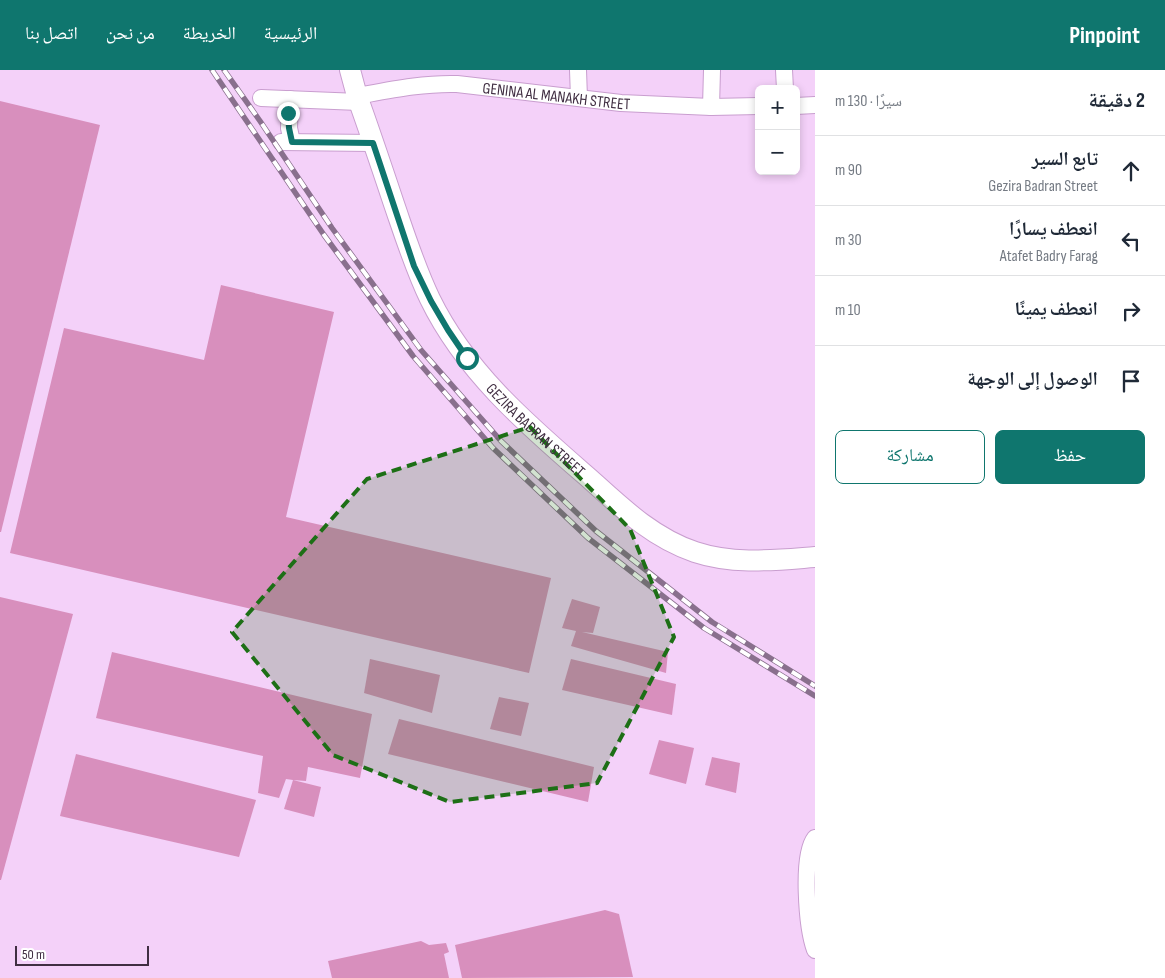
<!DOCTYPE html>
<html lang="ar">
<meta charset="utf-8">
<style>
:root{--surface:#fff;--page:#f6f6f7;--text:#1f2937;--muted:#747a83;--line:#e0e1e3;--accent:#0f766e}
body{margin:0;font-family:"Sofia Sans Condensed","Noto Naskh Arabic",sans-serif;background:var(--page);color:var(--text);direction:rtl}
.controls{position:absolute;right:15px;top:15px;display:grid;overflow:hidden;border-radius:8px;box-shadow:0 2px 8px #0003}
.controls button{width:45px;height:45px;display:grid;place-items:center;padding:0;border:0;border-bottom:1px solid var(--line);background:var(--surface);color:var(--text);font:25px sans-serif}
.scale{position:absolute;left:15px;bottom:12px;width:134px;box-sizing:border-box;padding-left:5px;border:2px solid #402e42;border-top:0;font-size:14px;line-height:18px;white-space:nowrap;color:#402e42;-webkit-text-stroke:4px #fff;paint-order:stroke}
.stop{position:absolute;width:15px;height:15px;margin:-11px;border:4px solid #0f766e;border-radius:50%;background:#fff}
.stop.end{background:#0f766e;border-color:#fff;box-shadow:0 1px 5px #0008}
.list{margin:0;padding:0;list-style:none}
h2{display:flex;justify-content:space-between;align-items:center;height:65px;margin:0;padding:0 20px;font-size:21px}
h2 small{font-size:16px;font-weight:400;color:var(--muted)}
.list li{display:grid;grid-template-columns:32px 1fr auto;gap:15px;align-items:center;box-sizing:border-box;height:70px;padding:0 20px;border-top:1px solid var(--line)}
.list b{display:block;font-size:19px;white-space:nowrap}
.list p{margin:0;font-size:16px;white-space:nowrap;color:var(--muted)}
.list em{font-size:16px;font-style:normal;color:var(--muted)}
.actions{display:flex;gap:10px;padding:15px 20px}
.actions a{flex:1;padding:11px 0;border:1px solid var(--accent);border-radius:8px;text-align:center;font-size:18px;color:var(--accent)}
.actions .main{background:var(--accent);color:#fff}
.icon{flex:none;width:28px;height:28px;fill:none;stroke:currentColor;stroke-width:2;stroke-linecap:round;stroke-linejoin:round}
.map{position:relative;flex:none;width:815px;height:908px;overflow:hidden;direction:ltr}
header{display:flex;align-items:center;gap:30px;box-sizing:border-box;height:70px;padding:0 25px;background:var(--accent);color:#fff}
header strong{font-size:24px}
nav{display:flex;gap:28px;margin-inline-start:auto;font-size:18px}
main{display:flex}
aside{flex:1;background:var(--surface)}
.map>svg:first-child{display:block}
</style>
<header>
<strong>Pinpoint</strong>
<nav><a>الرئيسية</a><a>الخريطة</a><a>من نحن</a><a>اتصل بنا</a></nav>
</header>
<main>
<aside>
<h2>2 دقيقة<small>سيرًا · 130 m</small></h2>
<ul class="list">
<li><svg class="icon" aria-label="ahead" viewBox="0 0 24 24"><path d="M12 20V5M6 11l6-6 6 6"/></svg><div><b>تابع السير</b><p>Gezira Badran Street</p></div><em>90 m</em></li>
<li><svg class="icon" aria-label="left" viewBox="0 0 24 24"><path d="M17 20v-9H6M10 6l-5 5 5 5"/></svg><div><b>انعطف يسارًا</b><p>Atafet Badry Farag</p></div><em>30 m</em></li>
<li><svg class="icon" aria-label="right" viewBox="0 0 24 24"><path d="M7 20v-9h11M14 6l5 5-5 5"/></svg><div><b>انعطف يمينًا</b></div><em>10 m</em></li>
<li><svg class="icon" aria-label="arrive" viewBox="0 0 24 24"><path d="M6 21V4h12l-3 4 3 4H6"/></svg><div><b>الوصول إلى الوجهة</b></div></li>
</ul>
<div class="actions"><a class="main">حفظ</a><a>مشاركة</a></div>
</aside>
<div class="map">
<svg width="815" height="908" viewBox="0 0 815 908">
<rect width="100%" height="100%" fill="#f4d1f9"/>
<!-- building -->
<g fill="#d88fbd">
<path d="M 0,31 L 100,55 L 1,462 L 0,462 Z"/>
<path d="M 221,215 L 334,242 L 286,447 L 551,508 L 529,603 L 10,483 L 64,258 L 204,290 Z"/>
<path d="M 0,527 L 73,544 L 1,810 L 0,810 Z"/>
<path d="M 572,529 L 600,537 L 593,563 L 582,562 L 668,582 L 666,603 L 571,576 L 576,561 L 562,558 Z"/>
<path d="M 112,582 L 372,644 L 360,708 L 308,697 L 306,711 L 293,710 L 321,717 L 314,747 L 284,739 L 293,710 L 286,709 L 279,728 L 258,723 L 263,686 L 96,648 Z"/>
<path d="M 370,589 L 440,605 L 432,643 L 364,623 Z"/>
<path d="M 571,589 L 676,614 L 672,645 L 562,620 Z"/>
<path d="M 499,627 L 529,633 L 521,666 L 490,659 Z"/>
<path d="M 399,649 L 594,697 L 588,732 L 388,684 Z"/>
<path d="M 659,670 L 694,678 L 686,714 L 649,704 Z"/>
<path d="M 76,684 L 256,730 L 239,787 L 60,746 Z"/>
<path d="M 712,687 L 740,693 L 736,723 L 705,715 Z"/>
<path d="M 605,840 L 619,844 L 633,907 L 462,908 L 455,875 Z"/>
<path d="M 421,871 L 429,875 L 446,873 L 449,882 L 444,884 L 449,908 L 332,908 L 328,891 Z"/>
</g>
<g fill="none" stroke-linecap="round" stroke-linejoin="round">
<!-- minor casing -->
<g stroke="#c99ecf" stroke-width="18">
<g id="minor">
<path d="M 578,0 L 579,28"/>
<path d="M 784,0 L 785,19"/>
<path id="s1" d="M 357,26 C 390,20 423,13 457,14 L 621,33 L 711,37 L 759,36"/>
<path d="M 261,28 L 359,32"/>
<path d="M 290,29 L 289,58 L 292,72"/>
<path d="M 796,36 L 815,35"/>
<path d="M 711,37 L 712,0"/>
<path d="M 281,72 L 373,73"/>
<path d="M 815,768 C 801,786 807,858 815,880"/>
</g>
</g>
<!-- tertiary casing -->
<g stroke="#c99ecf" stroke-width="22">
<g id="tertiary">
<path id="s2" d="M 350,0 L 357,26 C 370,62 382,98 394,134 C 405,166 415,198 430,229 C 466,303 529,356 590,409 C 622,438 653,468 695,482 C 734,495 775,490 815,487"/>
</g>
</g>
<!-- minor -->
<use href="#minor" stroke="#fff" stroke-width="16"/>
<!-- tertiary -->
<use href="#tertiary" stroke="#fff" stroke-width="20"/>
<!-- rail casing -->
<g stroke="#89708d" stroke-width="5.5">
<g id="rail">
<path d="M 212,0 L 324,165 L 413,286 L 493,378 L 588,468 L 704,558 L 815,626"/>
<path d="M 224,0 L 260,51 L 332,158 L 421,280 L 501,371 L 596,461 L 712,552 L 815,616"/>
</g>
</g>
<!-- rail -->
<use href="#rail" stroke="#fff" stroke-width="4" stroke-dasharray="11" stroke-linecap="butt"/>
</g>
<g fill="none" stroke-linecap="round" stroke-linejoin="round">
<!-- route -->
<path stroke="#0f766e" stroke-width="6" d="M 288,43 L 289,58 L 292,72 L 373,73 L 414,196 L 431,231 L 448,260 L 467,288"/>
</g>
<!-- marked area -->
<path fill="#1d6f16" fill-opacity="0.2" stroke="#1d6f16" stroke-width="4" stroke-dasharray="10 6" stroke-linejoin="round" d="M 530,357 L 630,459 L 674,567 L 597,713 L 450,732 L 333,685 L 232,562 L 367,409 Z"/>
<g text-anchor="middle" stroke-width="4.5" stroke-linejoin="round" paint-order="stroke">
<!-- street labels -->
<g font-size="16" fill="#402e42" stroke="#fff">
<text dy="6" stroke="none"><textPath href="#s1" startOffset="201">GENINA AL MANAKH STREET</textPath></text>
<text dy="6" stroke="none"><textPath href="#s2" startOffset="412">GEZIRA BADRAN STREET</textPath></text>
</g>
</g>
</svg>
<div class="controls">
<button>+</button>
<button>−</button>
</div>
<div class="scale">50 m</div>
<div class="stop" style="left:467px;top:288px"></div>
<div class="stop end" style="left:288px;top:43px"></div>
</div>
</main>
